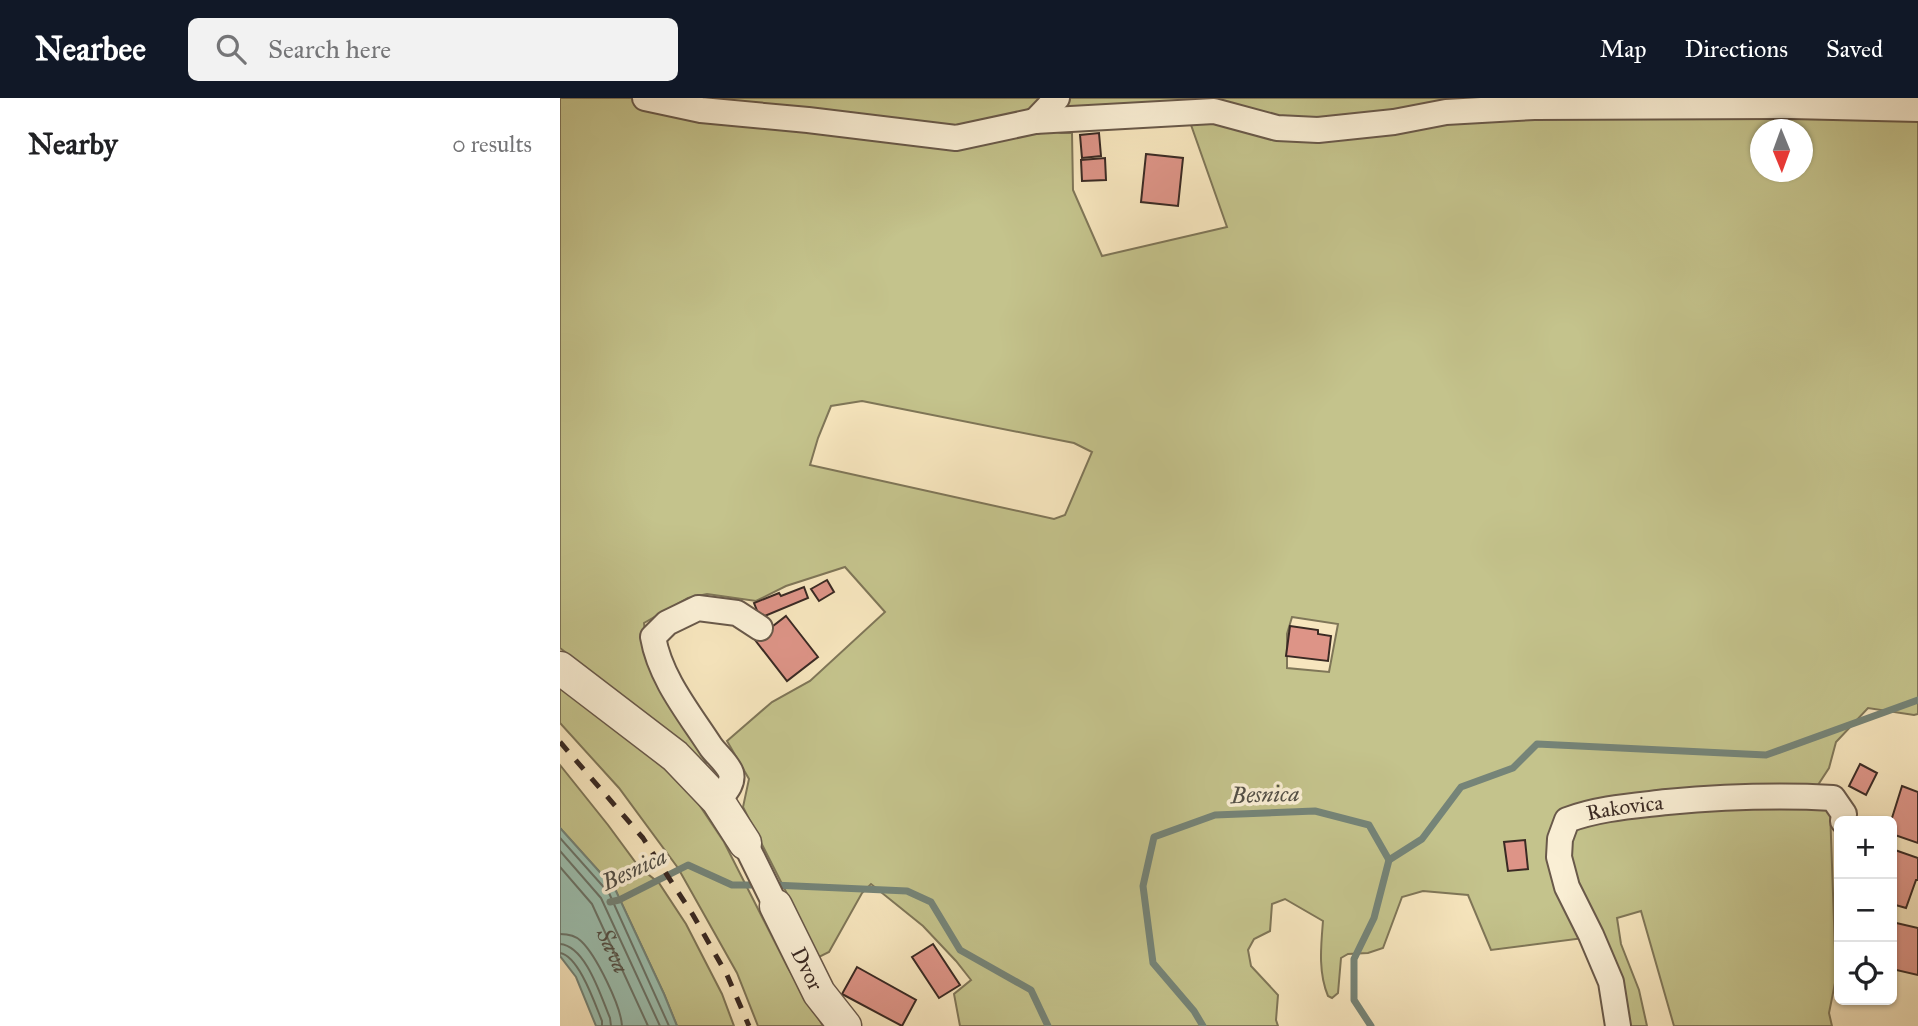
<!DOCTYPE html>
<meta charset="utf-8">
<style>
:root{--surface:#fff;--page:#f2f2f2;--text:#202124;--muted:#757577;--line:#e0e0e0;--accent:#111827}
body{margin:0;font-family:"IM FELL Great Primer",serif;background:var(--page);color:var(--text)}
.controls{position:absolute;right:21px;bottom:21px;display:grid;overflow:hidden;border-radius:10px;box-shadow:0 2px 5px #0004}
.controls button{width:63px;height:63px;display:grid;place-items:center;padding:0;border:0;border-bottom:2px solid var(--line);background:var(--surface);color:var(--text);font:35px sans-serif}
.compass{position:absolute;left:1190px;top:21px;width:63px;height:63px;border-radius:50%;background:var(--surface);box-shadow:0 2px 5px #0004;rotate:179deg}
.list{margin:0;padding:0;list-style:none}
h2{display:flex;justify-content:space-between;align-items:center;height:91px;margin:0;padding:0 28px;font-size:30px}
h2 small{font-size:23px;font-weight:400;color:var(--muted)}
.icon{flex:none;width:38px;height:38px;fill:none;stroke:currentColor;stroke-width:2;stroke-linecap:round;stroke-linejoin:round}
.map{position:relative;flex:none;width:1358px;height:928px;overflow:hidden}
header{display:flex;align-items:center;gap:42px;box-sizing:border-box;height:98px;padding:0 35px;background:var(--accent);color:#fff}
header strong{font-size:33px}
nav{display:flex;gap:38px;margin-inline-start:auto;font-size:24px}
.search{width:490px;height:63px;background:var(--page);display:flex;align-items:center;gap:18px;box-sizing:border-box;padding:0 24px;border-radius:10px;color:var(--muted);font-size:26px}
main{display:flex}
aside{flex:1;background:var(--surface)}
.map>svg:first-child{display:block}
</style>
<header>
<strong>Nearbee</strong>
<div class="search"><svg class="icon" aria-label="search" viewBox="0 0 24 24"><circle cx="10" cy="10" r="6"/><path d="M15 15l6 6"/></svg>Search here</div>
<nav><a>Map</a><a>Directions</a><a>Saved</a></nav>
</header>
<main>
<aside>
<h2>Nearby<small>0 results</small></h2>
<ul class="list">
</ul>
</aside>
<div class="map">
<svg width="1358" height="928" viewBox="0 0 1358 928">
<rect width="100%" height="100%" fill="#f7e6be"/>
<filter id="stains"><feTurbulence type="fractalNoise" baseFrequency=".00286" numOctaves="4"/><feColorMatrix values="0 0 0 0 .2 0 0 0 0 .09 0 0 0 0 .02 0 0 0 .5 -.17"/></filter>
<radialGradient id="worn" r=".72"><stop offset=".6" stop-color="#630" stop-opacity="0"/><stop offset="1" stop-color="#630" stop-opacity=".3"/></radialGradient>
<!-- green -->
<g fill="#c4c38c" stroke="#7f7658" stroke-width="2" fill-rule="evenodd">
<path d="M 0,0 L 1358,0 L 1358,5 L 1351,5 L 1156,1 L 974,3 L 867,10 L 829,17 L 756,25 L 719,21 L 681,14 L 655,6 L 613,12 L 513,17 L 487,10 L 474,10 L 447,21 L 443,36 L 480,30 L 501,35 L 512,35 L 513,92 L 542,158 L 667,129 L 630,24 L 654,20 L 675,28 L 719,35 L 759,38 L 889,18 L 967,15 L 1154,12 L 1358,16 L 1358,616 L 1354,617 L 1308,610 L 1276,644 L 1269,670 L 1254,693 L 1183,692 L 1072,698 L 998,717 C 997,724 994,731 993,739 C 988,776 1008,808 1024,840 L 931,852 L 908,797 L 863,793 L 842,799 L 823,850 L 808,855 L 788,856 L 781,860 L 778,895 L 772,900 L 768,898 C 758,874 761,848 763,823 L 725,801 L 712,806 L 710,833 L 694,841 L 688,852 L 691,868 L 718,897 L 716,922 L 718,928 L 400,928 L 394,896 L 411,882 L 396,863 L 363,828 L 311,786 L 302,795 L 269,854 L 259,859 L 183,709 L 189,681 L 167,643 L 212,604 L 250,583 L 325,514 L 285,469 L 226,488 L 196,503 L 147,496 L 128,500 L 84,525 L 87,554 L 146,665 L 143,666 L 123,644 L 0,550 ZM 1200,32 L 1242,32 L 1242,74 L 1200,74 ZM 302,303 L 514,345 L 532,354 L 505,417 L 494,421 L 250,367 L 258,340 L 271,308 ZM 732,519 L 778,526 L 769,574 L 727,570 L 727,536 Z"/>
<path d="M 0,585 L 83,649 L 136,702 L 164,744 L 228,870 L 263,928 L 198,928 L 177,875 L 118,770 L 59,690 L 0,625 Z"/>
<path d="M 0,667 L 48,727 L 79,769 L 99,785 L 126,826 L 162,896 L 174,928 L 117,928 L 104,896 L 55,791 L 0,730 Z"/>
<path d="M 1156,706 L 1270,711 L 1276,880 L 1269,915 L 1272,928 L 1114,928 L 1081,813 L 1057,820 L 1061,846 L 1079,892 L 1087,928 L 1064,928 L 1012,783 L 1007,739 L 1024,724 Z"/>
</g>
<!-- water -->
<path fill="#9dc0b0" stroke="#758478" stroke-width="2" d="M 0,730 L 55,791 L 104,896 L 117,928 L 36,928 L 16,879 L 0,858 Z"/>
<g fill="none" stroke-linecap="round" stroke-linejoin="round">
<!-- shore -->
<g stroke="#6c756a" stroke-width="2">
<path d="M 0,740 L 49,795 L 109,928"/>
<path d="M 0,753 L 41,800 L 100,928"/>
<path id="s1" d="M 0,769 L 32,806 L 88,928"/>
<path d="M 0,836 C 8,836 15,837 21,843 C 36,857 61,908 62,928"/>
<path d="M 0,846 C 26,848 41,899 50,920 L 51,928"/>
<path d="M 0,855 C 19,858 35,906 42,923 L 42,928"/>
</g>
<!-- stream -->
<g stroke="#758478" stroke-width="7">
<path d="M 829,762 L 862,741 L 901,689 L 953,670 L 977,646 L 1206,657 L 1358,602"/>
<path d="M 213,787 L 347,793 L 371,804 L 400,852 L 471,892 L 488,928"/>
<path d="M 50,804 L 59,802 L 128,767 L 172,787 L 201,787"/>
<path d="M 643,928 L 634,913 L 593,865 L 583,788 L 594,739 L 655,717 L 755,713 L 809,727 L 829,762 L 814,820 L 794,861 L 794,902 L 811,928"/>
</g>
</g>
<!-- building -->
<g fill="#dd9487" stroke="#3a2a24" stroke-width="2">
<path d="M 539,35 L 541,58 L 522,60 L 520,37 Z"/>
<path d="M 586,56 L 623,60 L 618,108 L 581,104 Z"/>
<path d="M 545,60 L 546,82 L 522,83 L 521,62 Z"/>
<path d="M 267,482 L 274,494 L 259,503 L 251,491 Z"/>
<path d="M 244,489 L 248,500 L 200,520 L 194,505 L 219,495 L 221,498 Z"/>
<path d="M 226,518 L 258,559 L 227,583 L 195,542 Z"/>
<path d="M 730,528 L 758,532 L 758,536 L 771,538 L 768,563 L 726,558 Z"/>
<path d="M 1300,666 L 1317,675 L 1306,697 L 1289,688 Z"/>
<path d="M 1342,688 L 1358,694 L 1358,745 L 1332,736 L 1331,723 Z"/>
<path d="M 965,742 L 968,771 L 948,773 L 944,744 Z"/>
<path d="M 1332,751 L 1358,760 L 1358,782 L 1356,782 L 1346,810 L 1332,806 Z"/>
<path d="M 1332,824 L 1358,830 L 1358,877 L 1332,871 Z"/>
<path d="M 373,846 L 400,887 L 379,900 L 352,859 Z"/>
<path d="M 297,869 L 356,902 L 342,928 L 282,896 Z"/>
</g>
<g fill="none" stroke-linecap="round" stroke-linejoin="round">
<!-- minor casing -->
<g stroke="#69594a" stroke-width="28">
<g id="minor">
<path d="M 85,0 L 141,12 L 248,22 L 396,40 L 475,23 L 654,13 L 717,30 L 758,32 L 834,24 L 886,14 L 974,9 L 1231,8 L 1358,11"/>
<path d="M 475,23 L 497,0"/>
<path d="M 158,703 C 164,695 174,686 171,675 C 168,666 157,657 151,649 C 129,615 100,580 93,539 L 107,525 L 138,510 L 177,515 L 200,530"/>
<path d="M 185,745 L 216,808"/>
<path id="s2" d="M 1058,928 L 1051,884 L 1031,837 L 1007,789 L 999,759 L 1000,741 L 1007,722 C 1039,710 1073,708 1107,704 C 1162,699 1218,697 1273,700 L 1284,716 L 1283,723"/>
</g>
</g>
<!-- tertiary casing -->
<g stroke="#69594a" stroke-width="35">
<g id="tertiary">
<path d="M 0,570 L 115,658 L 158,703 L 185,745"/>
<path id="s3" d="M 216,808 L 259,895 L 285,928"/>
</g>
</g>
<!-- minor -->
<use href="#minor" stroke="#faefd5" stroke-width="24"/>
<!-- tertiary -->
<use href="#tertiary" stroke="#faefd5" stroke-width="32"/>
<!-- rail -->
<path stroke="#3a2a24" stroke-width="5" stroke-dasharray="12 12" stroke-linecap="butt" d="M 0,644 L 83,740 L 133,817 L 167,877 L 189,928"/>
</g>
<g text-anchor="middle" stroke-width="7" stroke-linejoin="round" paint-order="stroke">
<!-- street labels -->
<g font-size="21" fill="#3a2a24" stroke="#faefd5">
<text dy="7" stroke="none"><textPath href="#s2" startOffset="278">Rakovica</textPath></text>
<text dy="7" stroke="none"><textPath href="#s3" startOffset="70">Dvor</textPath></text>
</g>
<!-- water labels -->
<g font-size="23" font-style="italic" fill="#535047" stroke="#faefd5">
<text transform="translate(705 696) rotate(-2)" y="8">Besnica</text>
<text transform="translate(74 771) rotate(-25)" y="8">Besnica</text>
<text dy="8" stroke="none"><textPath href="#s1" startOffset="100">Sava</textPath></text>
</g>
</g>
<rect width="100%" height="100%" filter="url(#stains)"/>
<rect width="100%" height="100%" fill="url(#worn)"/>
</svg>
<div class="controls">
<button>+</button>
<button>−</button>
<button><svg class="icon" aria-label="locate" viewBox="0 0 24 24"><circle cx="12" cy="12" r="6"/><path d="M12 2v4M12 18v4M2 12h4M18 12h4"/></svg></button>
</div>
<svg class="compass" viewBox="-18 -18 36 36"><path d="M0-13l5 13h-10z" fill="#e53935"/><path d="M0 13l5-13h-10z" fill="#757577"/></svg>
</div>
</main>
